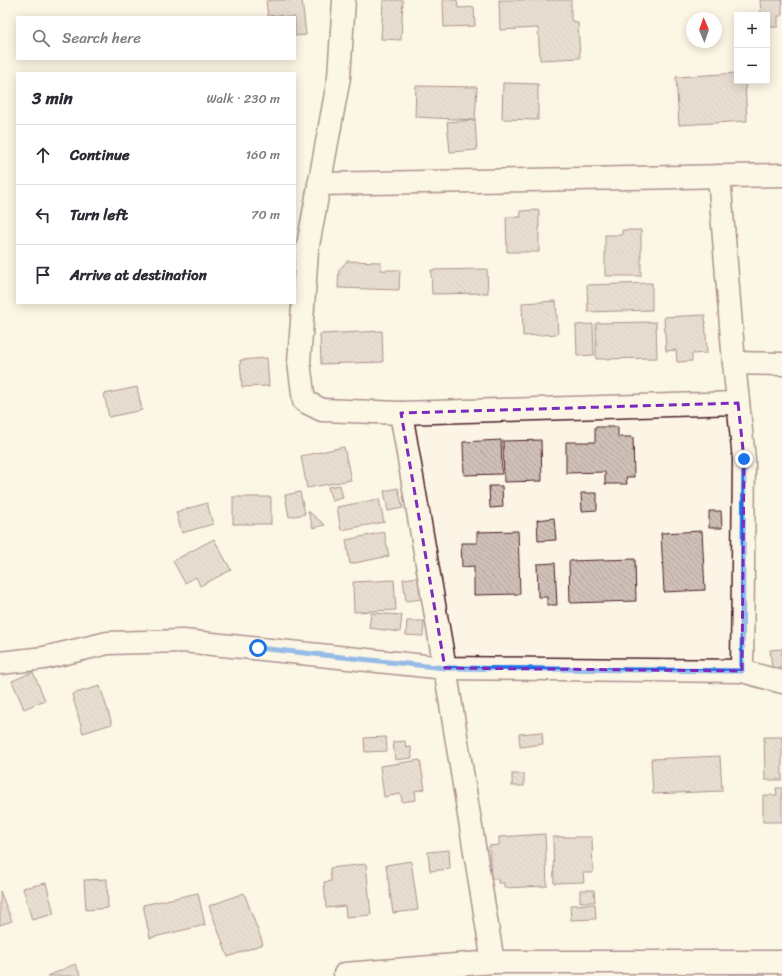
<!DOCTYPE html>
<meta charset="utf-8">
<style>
:root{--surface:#fff;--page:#f7f7f7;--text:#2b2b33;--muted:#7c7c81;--line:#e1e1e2}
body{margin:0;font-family:Sriracha,sans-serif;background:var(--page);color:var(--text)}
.controls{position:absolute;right:12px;top:12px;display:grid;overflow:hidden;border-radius:0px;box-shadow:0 2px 10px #0003}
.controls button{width:36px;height:36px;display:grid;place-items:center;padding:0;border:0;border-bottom:1px solid var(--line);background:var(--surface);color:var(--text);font:20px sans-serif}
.compass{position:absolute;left:686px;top:12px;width:36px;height:36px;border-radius:50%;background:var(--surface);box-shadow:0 2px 10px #0003;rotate:358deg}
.stop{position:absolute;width:12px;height:12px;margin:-9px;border:3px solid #1a73e8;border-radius:50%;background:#fff}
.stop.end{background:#1a73e8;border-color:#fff;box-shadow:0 1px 4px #0008}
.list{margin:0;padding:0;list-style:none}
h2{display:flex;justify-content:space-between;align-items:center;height:52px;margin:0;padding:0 16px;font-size:17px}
h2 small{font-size:13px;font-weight:400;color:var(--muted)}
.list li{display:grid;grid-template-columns:26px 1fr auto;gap:12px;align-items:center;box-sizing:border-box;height:60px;padding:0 16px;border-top:1px solid var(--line)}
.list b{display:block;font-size:15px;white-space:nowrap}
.list em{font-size:13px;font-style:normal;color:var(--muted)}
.icon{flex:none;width:22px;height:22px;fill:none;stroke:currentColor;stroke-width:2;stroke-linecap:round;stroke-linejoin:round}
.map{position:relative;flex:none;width:782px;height:976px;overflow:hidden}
.search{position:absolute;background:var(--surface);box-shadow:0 2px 10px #0003;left:16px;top:16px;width:280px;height:44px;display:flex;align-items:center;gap:10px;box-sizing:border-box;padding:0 14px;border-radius:0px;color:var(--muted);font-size:15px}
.panel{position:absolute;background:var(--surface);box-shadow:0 2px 10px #0003;left:16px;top:72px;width:280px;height:232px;border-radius:0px}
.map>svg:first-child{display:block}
</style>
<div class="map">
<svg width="782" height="976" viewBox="0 0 782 976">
<defs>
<pattern id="building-back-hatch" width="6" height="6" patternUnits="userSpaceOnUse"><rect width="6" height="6" fill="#cfc0b7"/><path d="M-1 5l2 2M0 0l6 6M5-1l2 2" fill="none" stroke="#b3a59e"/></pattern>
</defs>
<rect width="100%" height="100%" fill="#fcf5e5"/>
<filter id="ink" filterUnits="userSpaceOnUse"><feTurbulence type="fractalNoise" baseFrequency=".025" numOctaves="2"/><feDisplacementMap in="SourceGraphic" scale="8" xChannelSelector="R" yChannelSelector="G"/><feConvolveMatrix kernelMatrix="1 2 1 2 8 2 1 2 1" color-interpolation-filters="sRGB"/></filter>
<g filter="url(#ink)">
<!-- building -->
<g fill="url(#building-back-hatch)" stroke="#4a1f2b">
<path d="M 275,0 L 302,0 L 306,35 L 295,36 L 295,17 L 281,17 L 281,15 L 268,16 L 266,1 Z"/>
<path d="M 383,0 L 403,0 L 401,40 L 381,39 Z"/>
<path d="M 443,0 L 457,0 L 458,8 L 474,7 L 475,26 L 444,27 Z"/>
<path d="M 499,0 L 571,0 L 571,20 L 578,23 L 580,58 L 540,60 L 538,28 L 500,30 Z"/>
<path d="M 760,0 L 782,0 L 782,16 L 778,16 L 778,27 L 767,27 L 767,15 L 761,15 Z"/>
<path d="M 737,73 L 737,81 L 745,81 L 747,121 L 679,125 L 676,77 Z"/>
<path d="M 503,83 L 538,84 L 538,120 L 502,119 Z"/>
<path d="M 416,86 L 477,87 L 475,120 L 415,117 Z"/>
<path d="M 475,120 L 477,150 L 450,152 L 447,122 Z"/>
<path d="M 539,210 L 539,252 L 507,252 L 506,217 L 521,217 L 520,211 Z"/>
<path d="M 622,230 L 641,230 L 641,276 L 605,276 L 605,235 L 622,235 Z"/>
<path d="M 347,261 L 381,262 L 381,270 L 400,270 L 399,290 L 338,288 L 339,270 Z"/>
<path d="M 487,269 L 488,293 L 432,294 L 431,270 Z"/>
<path d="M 652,283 L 652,310 L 588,312 L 587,285 Z"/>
<path d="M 556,301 L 558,334 L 523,336 L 522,303 Z"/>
<path d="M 705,315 L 707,353 L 692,354 L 692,361 L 677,362 L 676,350 L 666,351 L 664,317 Z"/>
<path d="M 656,322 L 657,358 L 596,359 L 596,323 Z"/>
<path d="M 593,324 L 594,355 L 577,356 L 576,325 Z"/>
<path d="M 382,331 L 383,362 L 321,364 L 320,334 Z"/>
<path d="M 267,358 L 269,386 L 242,387 L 240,360 Z"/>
<path d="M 137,387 L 142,410 L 109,417 L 104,394 Z"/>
<path d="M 595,427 L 618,427 L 618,437 L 633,437 L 634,477 L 626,477 L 627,484 L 605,484 L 605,472 L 566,473 L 566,442 L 595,442 Z"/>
<path d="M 501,440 L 502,474 L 464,475 L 463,442 Z"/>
<path d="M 541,440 L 542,481 L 504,482 L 503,441 Z"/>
<path d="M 344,447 L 351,480 L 307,488 L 301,456 Z"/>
<path d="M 340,485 L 343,498 L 332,501 L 328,487 Z"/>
<path d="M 489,486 L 502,486 L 503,507 L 490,508 Z"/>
<path d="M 398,488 L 403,508 L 388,511 L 384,491 Z"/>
<path d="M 300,492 L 305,514 L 289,517 L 285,495 Z"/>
<path d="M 581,493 L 597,493 L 597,510 L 582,511 Z"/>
<rect x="233" y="497" width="38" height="27"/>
<path d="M 379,499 L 384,522 L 341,530 L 337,507 Z"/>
<path d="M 207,503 L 213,524 L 182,533 L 176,512 Z"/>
<path d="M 308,511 L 325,525 L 313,528 Z"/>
<path d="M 709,511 L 721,511 L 722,528 L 709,528 Z"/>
<path d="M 554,518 L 556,540 L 538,541 L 537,520 Z"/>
<path d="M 518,531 L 520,594 L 474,595 L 474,566 L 462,567 L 461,543 L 477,543 L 477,532 Z"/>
<path d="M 702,531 L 705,590 L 664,592 L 661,533 Z"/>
<path d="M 384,532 L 389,556 L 350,564 L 346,540 Z"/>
<path d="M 214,539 L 231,570 L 200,586 L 196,577 L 185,583 L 173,561 Z"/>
<path d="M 635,559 L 636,601 L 570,603 L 569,561 Z"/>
<path d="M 555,563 L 557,605 L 547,605 L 547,597 L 538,597 L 537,564 Z"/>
<path d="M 419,577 L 422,599 L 406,601 L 403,579 Z"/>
<path d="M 394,580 L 396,610 L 354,612 L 353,582 Z"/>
<path d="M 371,613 L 402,615 L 400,632 L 369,628 Z"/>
<path d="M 407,621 L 424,621 L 423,636 L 406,635 Z"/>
<path d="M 782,649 L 782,667 L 772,668 L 770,650 Z"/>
<path d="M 33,672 L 45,700 L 24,709 L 12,681 Z"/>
<path d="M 100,686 L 112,724 L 83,733 L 72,694 Z"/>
<path d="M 542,732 L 543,744 L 520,747 L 519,734 Z"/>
<path d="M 386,737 L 387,751 L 365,752 L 364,738 Z"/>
<path d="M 764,737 L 782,737 L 782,780 L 765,780 Z"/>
<path d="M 405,741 L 406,748 L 411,747 L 412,758 L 395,760 L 393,742 Z"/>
<path d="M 720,756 L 722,791 L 653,794 L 651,759 Z"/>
<path d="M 420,760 L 425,789 L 415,791 L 416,800 L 402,802 L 401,794 L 384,797 L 380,766 Z"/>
<rect x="512" y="774" width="12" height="12"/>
<path d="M 776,788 L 782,788 L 782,822 L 763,822 L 763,795 L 777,795 Z"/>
<path d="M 545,834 L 547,886 L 504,888 L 504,883 L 498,883 L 498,879 L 491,879 L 489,846 L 499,845 L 499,837 Z"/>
<path d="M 553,837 L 592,837 L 593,873 L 583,873 L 584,882 L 554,883 Z"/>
<path d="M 449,850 L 450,869 L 430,871 L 428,852 Z"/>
<path d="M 411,861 L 418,910 L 393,913 L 386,865 Z"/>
<path d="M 366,864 L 371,915 L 346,917 L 345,906 L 326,908 L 324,882 L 331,881 L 330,868 Z"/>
<path d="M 107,879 L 108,908 L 86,910 L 84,880 Z"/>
<path d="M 46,883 L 54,914 L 32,920 L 23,888 Z"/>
<path d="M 580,890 L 594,890 L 595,902 L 580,902 Z"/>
<path d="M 0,891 L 12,921 L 0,925 Z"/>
<path d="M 198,893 L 205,925 L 150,938 L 143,905 Z"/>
<path d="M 244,893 L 263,944 L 228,957 L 209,906 Z"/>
<path d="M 595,904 L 596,919 L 571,920 L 570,905 Z"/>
<path d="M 75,964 L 81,976 L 48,976 Z"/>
<path d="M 765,968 L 765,976 L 729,976 L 728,970 Z"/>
</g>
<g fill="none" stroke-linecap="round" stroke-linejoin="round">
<!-- minor casing -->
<g stroke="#4a1f2b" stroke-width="25">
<g id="minor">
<path d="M 344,0 L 339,77 L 307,251 L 299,362 L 304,401 L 322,410 L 401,413 L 738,403"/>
<path d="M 719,176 L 734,363 L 744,459 L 742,671"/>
<path d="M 319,184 L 782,175"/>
<path d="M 734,363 L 782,364"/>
<path d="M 401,413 L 445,668 L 493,962"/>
<path d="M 0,663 L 44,658 L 108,643 L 183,641 L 445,668 L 742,671 L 782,682"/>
<path d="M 345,974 L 493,962 L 782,962"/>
</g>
</g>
<!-- minor -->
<use href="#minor" stroke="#fcf5e5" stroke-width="22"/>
</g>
</g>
<g fill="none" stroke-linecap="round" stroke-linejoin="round" filter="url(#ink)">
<!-- route -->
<path stroke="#1a73e8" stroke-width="5" d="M 258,648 L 445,668 L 742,671 L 744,459"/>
</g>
<!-- marked area -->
<path d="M0 0H782V976H0ZM 738,403 L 744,459 L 742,671 L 445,668 L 401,413 Z" fill="#fcf5e5" fill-opacity=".55" fill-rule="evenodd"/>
<path fill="none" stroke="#7b2cbf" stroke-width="3" stroke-dasharray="8 5" stroke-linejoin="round" d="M 738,403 L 744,459 L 742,671 L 445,668 L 401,413 Z"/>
</svg>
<div class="controls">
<button>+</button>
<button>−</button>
</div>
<svg class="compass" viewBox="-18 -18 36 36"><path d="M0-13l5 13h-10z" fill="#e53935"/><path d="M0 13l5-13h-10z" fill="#7c7c81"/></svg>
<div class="stop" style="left:258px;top:648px"></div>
<div class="stop end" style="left:744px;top:459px"></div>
<div class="search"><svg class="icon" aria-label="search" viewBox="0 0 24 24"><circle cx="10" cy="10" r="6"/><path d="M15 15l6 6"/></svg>Search here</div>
<section class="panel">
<h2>3 min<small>Walk · 230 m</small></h2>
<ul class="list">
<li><svg class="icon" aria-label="ahead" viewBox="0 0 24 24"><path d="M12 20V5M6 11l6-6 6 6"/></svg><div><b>Continue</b></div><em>160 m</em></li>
<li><svg class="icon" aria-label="left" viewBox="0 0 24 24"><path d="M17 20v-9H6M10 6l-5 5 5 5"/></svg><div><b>Turn left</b></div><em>70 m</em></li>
<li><svg class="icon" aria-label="arrive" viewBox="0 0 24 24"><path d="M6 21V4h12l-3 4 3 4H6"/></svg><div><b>Arrive at destination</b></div></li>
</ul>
</section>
</div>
